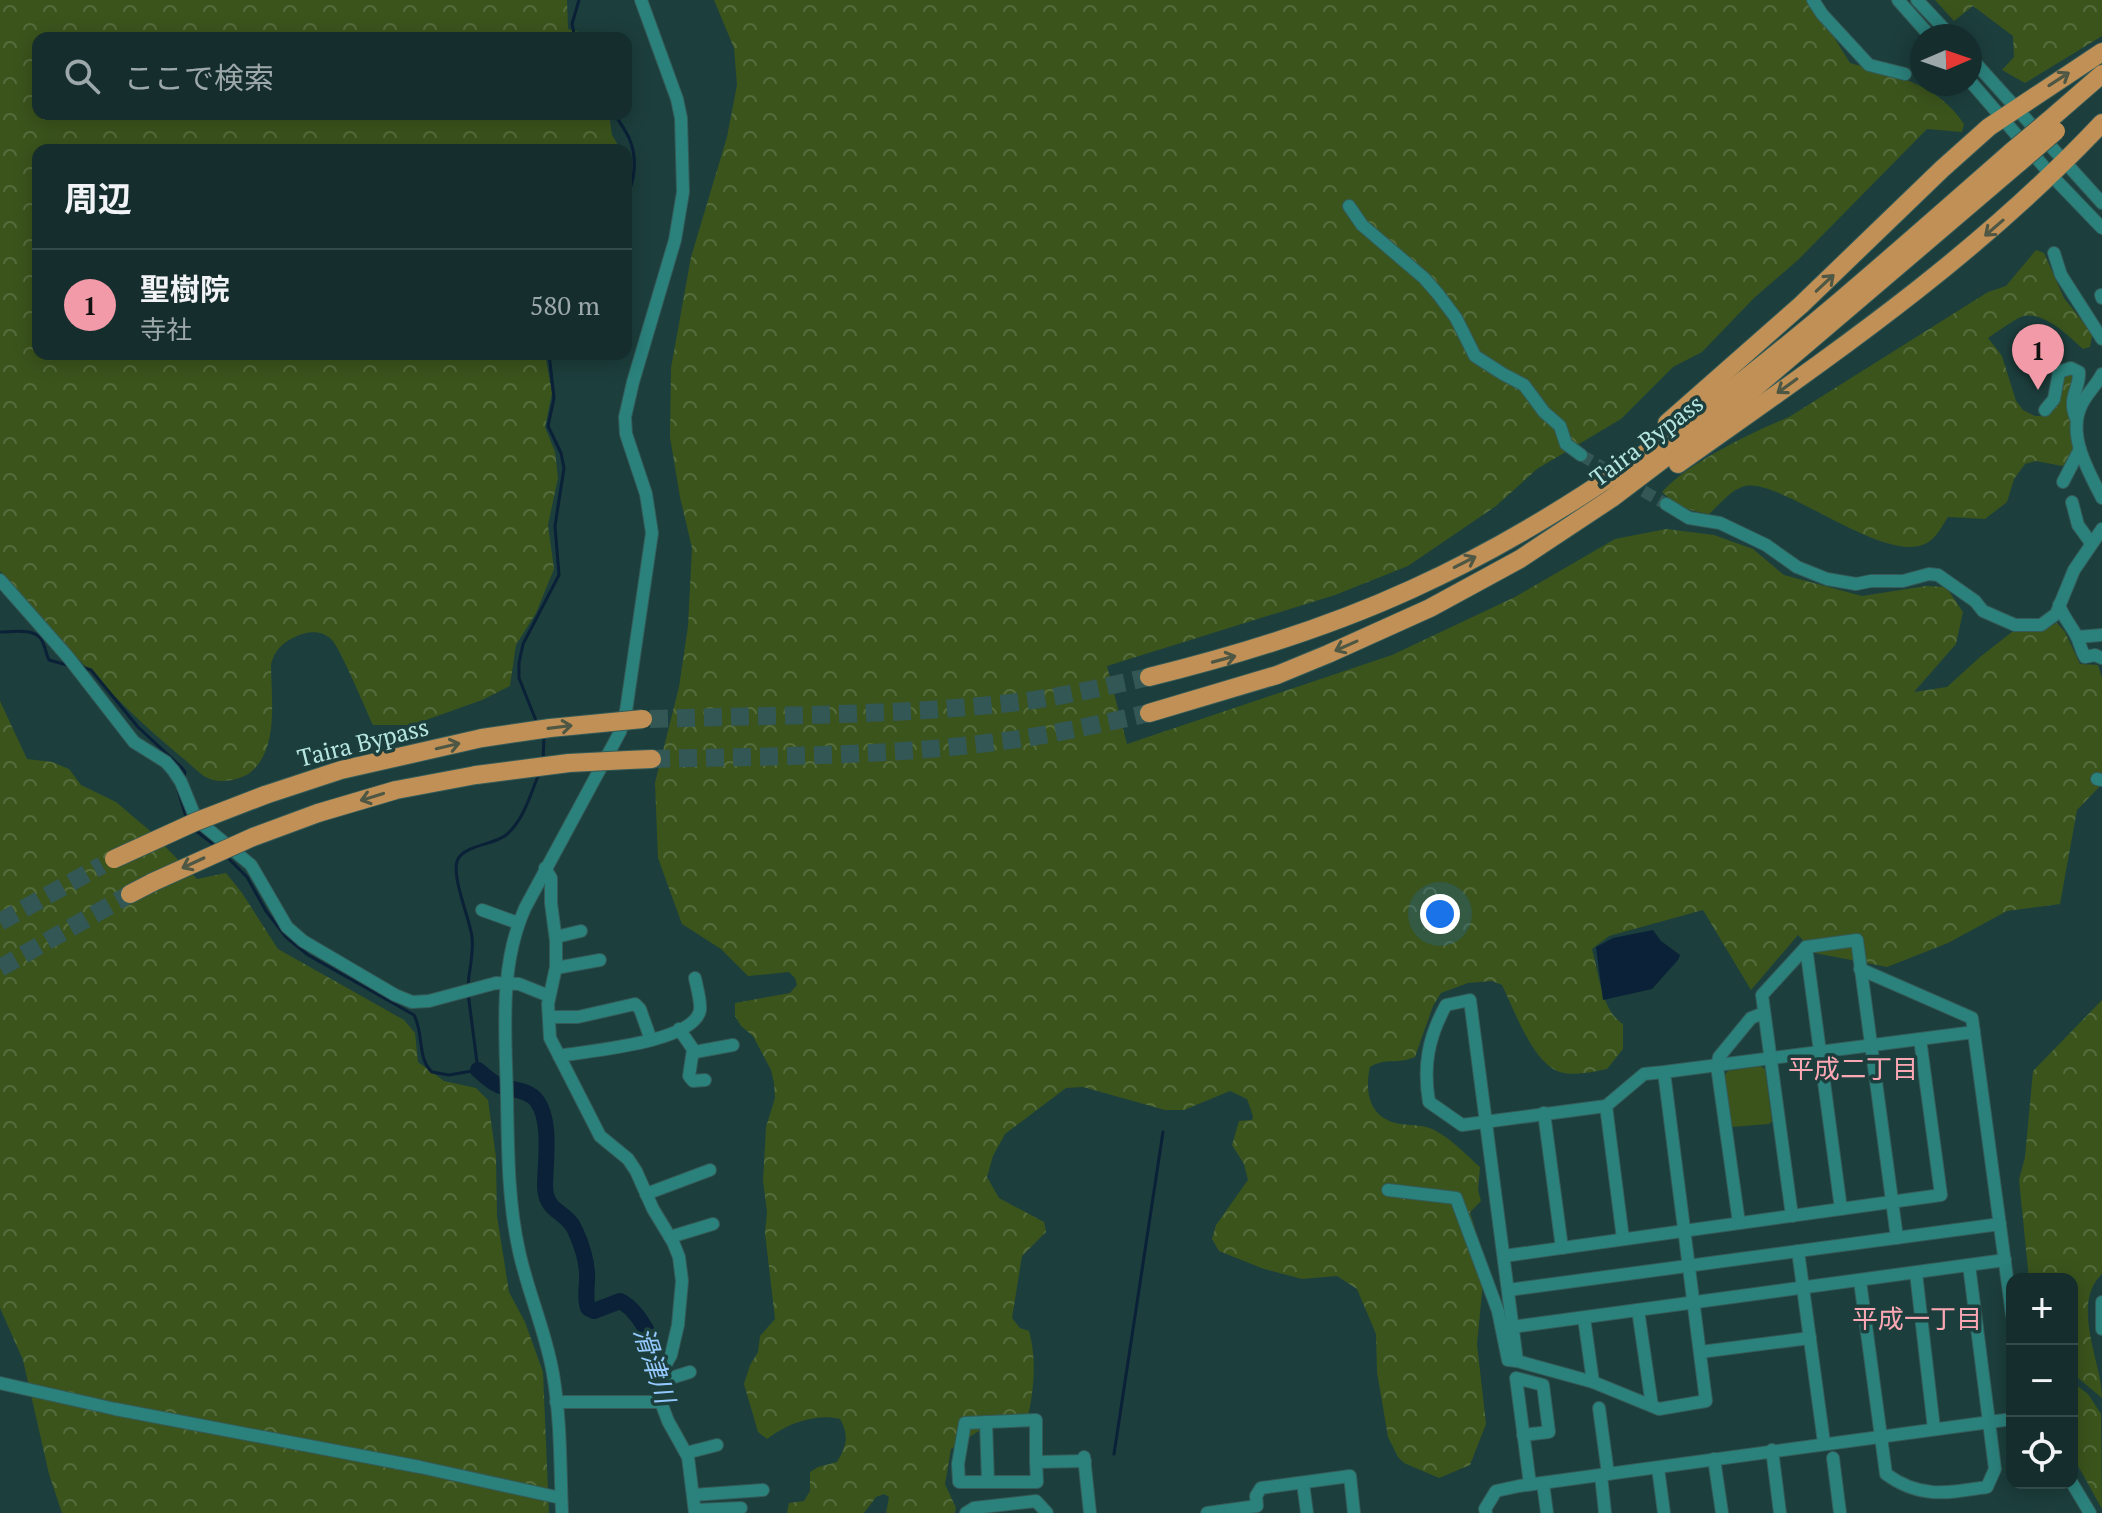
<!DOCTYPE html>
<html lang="ja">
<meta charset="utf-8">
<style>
:root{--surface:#152e2d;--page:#1e3635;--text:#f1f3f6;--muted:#9da8aa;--line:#344a49;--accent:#f39aa8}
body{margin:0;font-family:"PT Serif","Noto Sans JP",serif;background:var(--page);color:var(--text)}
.controls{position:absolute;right:24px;bottom:24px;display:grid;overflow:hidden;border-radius:16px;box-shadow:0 4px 20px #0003}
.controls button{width:72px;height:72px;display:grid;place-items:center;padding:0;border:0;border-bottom:2px solid var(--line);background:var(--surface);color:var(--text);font:40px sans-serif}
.compass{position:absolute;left:1910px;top:24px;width:72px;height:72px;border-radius:50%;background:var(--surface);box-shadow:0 4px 20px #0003;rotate:88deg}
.you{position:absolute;left:1440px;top:914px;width:28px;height:28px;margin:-20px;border:6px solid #fff;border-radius:50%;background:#1a73e8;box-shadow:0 0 0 12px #1a73e833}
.badge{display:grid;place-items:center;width:52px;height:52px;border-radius:50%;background:var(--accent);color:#111;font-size:26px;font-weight:700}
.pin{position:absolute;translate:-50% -66px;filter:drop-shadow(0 2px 4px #0008)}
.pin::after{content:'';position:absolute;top:42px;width:28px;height:24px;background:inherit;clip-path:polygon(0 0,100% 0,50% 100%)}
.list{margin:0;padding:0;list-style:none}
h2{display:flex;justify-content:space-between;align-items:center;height:104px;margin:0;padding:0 32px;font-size:34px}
h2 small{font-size:26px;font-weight:400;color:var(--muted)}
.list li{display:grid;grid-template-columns:52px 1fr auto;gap:24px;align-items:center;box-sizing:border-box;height:112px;padding:0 32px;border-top:2px solid var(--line)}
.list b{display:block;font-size:30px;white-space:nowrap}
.list p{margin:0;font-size:26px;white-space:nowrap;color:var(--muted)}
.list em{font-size:26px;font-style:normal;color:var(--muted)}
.icon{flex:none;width:44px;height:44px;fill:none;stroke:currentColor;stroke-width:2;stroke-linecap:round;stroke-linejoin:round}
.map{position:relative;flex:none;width:2102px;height:1513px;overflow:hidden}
.search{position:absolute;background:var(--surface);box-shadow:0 4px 20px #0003;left:32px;top:32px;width:600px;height:88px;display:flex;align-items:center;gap:20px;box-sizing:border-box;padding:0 28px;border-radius:16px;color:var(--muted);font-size:30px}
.panel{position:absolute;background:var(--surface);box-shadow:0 4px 20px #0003;left:32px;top:144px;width:600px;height:216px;border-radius:16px}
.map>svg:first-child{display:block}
</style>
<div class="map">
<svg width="2102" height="1513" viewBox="0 0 2102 1513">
<defs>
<pattern id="forest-crowns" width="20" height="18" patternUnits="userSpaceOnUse" patternTransform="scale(2)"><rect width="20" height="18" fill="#3b541c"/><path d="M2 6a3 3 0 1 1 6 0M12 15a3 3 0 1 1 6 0" fill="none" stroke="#556d3d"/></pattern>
</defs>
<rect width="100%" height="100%" fill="#1c3e3c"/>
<!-- forest -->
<g fill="url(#forest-crowns)">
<path d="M 0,0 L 567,0 L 568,29 L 601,38 L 38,38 L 38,114 L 609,114 L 612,135 L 621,150 L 38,150 L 38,354 L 545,354 L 552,393 L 545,427 L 555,452 L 558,478 L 548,525 L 554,569 L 536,613 L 516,645 L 510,686 L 482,700 L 412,725 L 373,725 C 366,710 340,647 331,639 C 321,630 307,631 295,637 C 282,643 275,650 271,664 C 271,696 279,746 253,770 C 245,779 225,783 213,780 C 202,778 189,762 179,755 C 113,700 56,636 0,571 Z"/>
<path d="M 714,0 L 1811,0 L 1850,63 C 1893,75 1937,83 1964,124 L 1962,132 L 1927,129 L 1798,260 L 1754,298 L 1702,352 L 1673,367 L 1621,419 L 1537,469 L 1496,506 L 1408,566 L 1335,595 L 1107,666 L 1127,744 L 1392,655 L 1515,597 L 1615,539 L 1666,529 L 1714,535 L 1753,549 L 1784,575 L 1862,596 L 1926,586 L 1946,587 L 1963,612 L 1956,644 L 1914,692 L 1947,687 L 1980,657 L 2012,632 L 2043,630 L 2057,623 L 2065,632 L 2080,664 L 2098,665 L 2102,678 L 2102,784 L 2077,810 L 2060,904 L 2007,911 L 1948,943 L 1887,967 L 1815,953 L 1798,935 L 1751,990 L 1703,910 L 1609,936 L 1592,949 C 1599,973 1601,1010 1623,1024 L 1623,1049 L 1607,1069 C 1592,1072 1571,1077 1557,1071 C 1531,1059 1514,1009 1502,985 L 1492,981 L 1468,983 L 1441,993 L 1433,1006 L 1415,1057 C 1397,1065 1387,1057 1370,1067 C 1364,1093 1370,1119 1400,1124 C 1414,1126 1424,1124 1436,1131 C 1453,1140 1466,1155 1480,1167 L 1478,1190 L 1481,1201 L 1470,1212 L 1485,1262 L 1477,1344 L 1486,1424 L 1470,1465 L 1439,1478 L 1404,1463 L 1398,1457 L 1388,1437 L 1377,1372 L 1376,1334 L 1357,1289 L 1337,1276 L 1302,1279 L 1264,1269 L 1219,1251 L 1212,1239 L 1216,1225 L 1248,1180 L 1244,1164 L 1232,1145 L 1239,1121 L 1252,1120 L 1253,1116 L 1247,1099 L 1230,1091 L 1184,1110 L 1165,1110 L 1083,1087 L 1066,1088 L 1005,1134 L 993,1156 L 987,1177 L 999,1198 L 1044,1222 L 1046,1232 L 1022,1256 L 1012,1318 L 1020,1328 L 1029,1331 C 1037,1361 1034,1388 1028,1417 L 985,1427 L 951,1449 L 945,1484 L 956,1508 L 955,1513 L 886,1513 L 889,1497 L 884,1494 L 876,1497 L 864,1513 L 787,1513 L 789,1503 L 804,1501 L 810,1491 L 810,1472 L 818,1467 L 837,1462 C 847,1446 849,1435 840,1419 C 814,1413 787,1424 767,1439 L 758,1432 L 744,1384 L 750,1365 L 758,1352 L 760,1336 L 775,1319 L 765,1233 L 767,1212 L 763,1181 L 766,1127 L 775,1098 L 774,1083 L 771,1070 L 753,1036 L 741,1026 L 735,1016 L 735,1003 L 790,993 L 797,985 L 795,978 L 789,972 L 748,976 L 721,949 L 682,924 L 658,858 L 655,783 L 679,687 L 688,626 L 692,548 L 680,497 L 670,437 L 671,368 L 691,257 L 727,137 L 737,85 L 734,48 Z"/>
<path d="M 1935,0 L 2102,0 L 2102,36 L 2025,83 L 2002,70 L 2014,57 L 2013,36 L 1973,6 L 1954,21 Z"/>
<path d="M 2036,250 L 2044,253 L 2064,298 L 2090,331 L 2092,336 L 2090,347 L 2083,349 C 2069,336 2042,309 2021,317 C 2015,319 1994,334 1988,338 L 2002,356 L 2016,401 L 2023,410 L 2035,416 L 2046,416 L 2054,409 L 2064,377 L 2067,373 L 2075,375 L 2075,444 L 2071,461 L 2062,466 L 2036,461 L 2025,464 L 2014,479 L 2007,502 L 1985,519 L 1948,517 C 1942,526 1936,539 1925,544 C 1880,564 1775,473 1742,487 C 1730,491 1718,506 1709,514 C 1689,511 1677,506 1662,492 C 1688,463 1752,432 1789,417 L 1988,292 L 2006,286 Z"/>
<path d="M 0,701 L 27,759 L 52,762 L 69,769 L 81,785 L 116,802 L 149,830 L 197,879 L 226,873 L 242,893 L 278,949 L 404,1020 L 415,1033 L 418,1062 L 444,1081 L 476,1088 L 488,1100 L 496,1157 L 497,1216 L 509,1292 L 525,1322 L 543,1372 L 549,1513 L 62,1513 L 49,1474 L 23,1360 L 0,1308 Z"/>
<path d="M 2102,1000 L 2102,1274 C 2070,1304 2102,1362 2102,1398 L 2072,1373 L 2072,1279 L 2029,1279 L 2019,1180 L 2025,1157 L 2033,1071 Z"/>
<path d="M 2072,1382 L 2088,1394 L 2101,1414 L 2102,1509 L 2072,1455 Z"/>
</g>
<!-- green -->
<path fill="#3b541c" d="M 1760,1066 L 1765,1069 L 1772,1121 L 1769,1124 L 1731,1127 L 1724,1076 L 1728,1071 Z"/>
<!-- water -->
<path fill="#0a2137" d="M 1653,930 L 1661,941 L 1680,955 L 1678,960 L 1652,989 L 1603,1000 L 1596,947 L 1613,938 Z"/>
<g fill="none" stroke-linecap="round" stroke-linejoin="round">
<!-- stream -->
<g stroke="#0a2137" stroke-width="3">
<path d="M 575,38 L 572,24 L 579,0"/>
<path d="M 615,114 C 619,122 625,129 629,138 C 637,155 636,180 626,197"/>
<path d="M 0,632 C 12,632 34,628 41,639 C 45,645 46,654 49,660 L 67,665"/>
<path d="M 82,667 L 91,670 L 138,727 L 181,767 L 185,772 L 183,780"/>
<path d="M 537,723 L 519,678 L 519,663 L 523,644 L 559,575 L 555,526 L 564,468 L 561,453 L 548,426 L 554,398 L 549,354"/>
<path d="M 543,761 L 544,737"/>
<path d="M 178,790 L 186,817"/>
<path d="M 195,830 L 217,847"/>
<path d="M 225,855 L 247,877 L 266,911 L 286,937 L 308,955 L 414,1015 C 424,1033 417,1059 432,1072 L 449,1075 L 478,1070 L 468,993"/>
<path d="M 468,986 C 469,969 474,954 472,937 C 470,919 450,874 458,859 C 465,845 494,845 506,835 C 523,821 530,796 538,776"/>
<path d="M 1114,1454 L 1163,1132"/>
</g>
<!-- river -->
<path stroke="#0a2137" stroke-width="16" d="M 478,1070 C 485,1076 491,1082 498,1085 C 511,1090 528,1089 537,1101 C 552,1121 545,1164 545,1187 C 546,1213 567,1211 575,1230 C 581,1243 586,1258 587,1272 C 588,1285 584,1296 588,1308 L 594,1311 L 620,1301 C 643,1312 662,1358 664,1383"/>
<!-- minor-tunnel -->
<path stroke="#335755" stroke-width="12" stroke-dasharray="12 6" stroke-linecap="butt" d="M 1581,455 L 1666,504"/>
<!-- highway-tunnel -->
<g stroke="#335755" stroke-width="18" stroke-dasharray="18 9" stroke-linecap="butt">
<path d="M 650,719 C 770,715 891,716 1010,703 C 1057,698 1103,687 1149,677"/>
<path d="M 652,759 C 764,756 876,757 987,743 C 1042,737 1095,725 1149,713"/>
<path d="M 0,922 L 102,865"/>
<path d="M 0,968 L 130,894"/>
</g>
<!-- minor casing -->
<g stroke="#345b58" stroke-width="14">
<g id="minor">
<path d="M 1813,0 L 1822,14 L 1869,65 L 1905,74"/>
<path d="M 1898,0 L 1930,36"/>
<path d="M 1917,0 L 1951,36"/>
<path d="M 1970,57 L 2102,203"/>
<path d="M 1970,81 L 2052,176 L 2102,228"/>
<path d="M 1349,206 L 1362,225 L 1424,278 L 1438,294 L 1456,318 L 1475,356 L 1503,374 L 1524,385 L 1544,412 L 1560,426 L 1566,444 L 1581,455"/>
<path d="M 2054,253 L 2061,275 L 2102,339"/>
<path d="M 2101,295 L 2102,298"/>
<path d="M 2102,374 C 2096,386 2086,394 2081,406 C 2067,436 2089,472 2102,498"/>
<path d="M 2045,410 L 2054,399 L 2059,372 L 2071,368 L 2079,372 C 2080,390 2067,397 2076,418"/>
<path d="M 2063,482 L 2080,449"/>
<path d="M 2072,502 L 2078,525 L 2091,543"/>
<path d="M 1666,504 L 1689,518 L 1720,523 L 1766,545 L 1797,567 L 1827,579 L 1856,584 L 1871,581 L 1903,581 L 1929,574 L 1938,575 L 1975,601 L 1983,611 L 2015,625 L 2041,625 L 2056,614 L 2074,570 L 2102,529"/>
<path d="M 0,580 L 68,657 L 134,742 L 166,762 L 173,770 L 181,782 L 196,819 L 251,865 L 287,927 L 303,941 L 395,995 L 412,1002 L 429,1001 L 496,983 L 519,984 L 549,996"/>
<path d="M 2059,605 C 2063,617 2071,625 2077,637 C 2080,644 2081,650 2085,657 L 2095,655 L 2102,658"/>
<path d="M 2077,637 L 2102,635"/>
<path d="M 2097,779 L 2102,780"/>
<path d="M 545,868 L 551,878 L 551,903 L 556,941 L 556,967 L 548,1004 L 550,1038 L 600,1136 L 628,1159 L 636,1171 L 653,1209 L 673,1242 L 679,1257 L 682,1281 L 678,1325 L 671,1355 L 659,1376 L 659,1397 L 668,1421 L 688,1457 L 695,1513"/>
<path d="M 482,910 L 518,923"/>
<path d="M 556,937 L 581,931"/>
<path d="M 1806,947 L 1841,1209"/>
<path d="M 556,968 L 600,960"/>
<path d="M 1860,969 L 1972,1018 L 2012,1315"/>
<path d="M 549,1017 L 578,1017 L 635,1004 L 640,1009 L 651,1040"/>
<path d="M 679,1029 L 695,1052 L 733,1045"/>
<path d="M 693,1050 L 689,1076 L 693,1081 L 705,1080"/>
<path d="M 559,1056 C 585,1051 694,1043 700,1010 C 701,1001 697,988 695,978"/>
<path d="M 1664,1072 L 1644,1074 L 1606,1106 L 1462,1125 L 1429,1102 C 1423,1066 1428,1038 1446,1005 L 1470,1000 L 1517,1361 L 1593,1382 L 1659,1409 L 1706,1401 L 1664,1072 L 1974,1032"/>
<path d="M 1606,1106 L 1623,1239"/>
<path d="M 1544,1113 L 1562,1248"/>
<path d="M 1388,1190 L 1456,1198 L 1498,1311 L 1508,1360 L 1517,1361"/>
<path d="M 646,1194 L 710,1170"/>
<path d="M 1792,1216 L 1762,995 L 1806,947 L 1857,940 L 1897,1238"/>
<path d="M 1739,1223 L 1717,1066 L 1719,1057 L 1751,1018 L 1764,1013"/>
<path d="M 670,1237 L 713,1224"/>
<path d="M 1798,1251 L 1824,1443"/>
<path d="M 1504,1256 L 1941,1195 L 1920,1039"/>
<path d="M 1916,1273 L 1934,1429"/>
<path d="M 1860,1281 L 1886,1474 C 1920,1499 1948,1493 1987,1487 L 1995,1469 L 1969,1265"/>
<path d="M 1508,1290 L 2000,1224"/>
<path d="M 2102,1302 L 2102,1329"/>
<path d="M 1638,1310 L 1652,1406"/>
<path d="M 1584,1318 L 1593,1382"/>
<path d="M 1512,1327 L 2005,1260"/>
<path d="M 1700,1352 L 1810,1338"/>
<path d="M 658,1382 L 690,1372"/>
<path d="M 0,1383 L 115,1409 L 420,1467 L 561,1498"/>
<path d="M 556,1402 L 660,1402"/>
<path d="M 1599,1408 L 1608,1474"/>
<path d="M 986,1422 L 988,1482"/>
<path d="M 1523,1435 L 1549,1432 L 1543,1385 L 1516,1378 L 1530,1484"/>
<path d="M 1772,1450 L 1780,1513"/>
<path d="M 686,1453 L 717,1445"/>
<path d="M 1084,1457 L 1090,1513"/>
<path d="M 1833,1458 L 1840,1513"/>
<path d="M 1714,1459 L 1722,1513"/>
<path d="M 1036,1462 L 1036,1420 L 965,1423 L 958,1464 L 959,1482 L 1037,1482 L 1036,1462 L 1085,1461"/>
<path d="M 1658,1468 L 1664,1513"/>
<path d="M 1601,1475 L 1605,1513"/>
<path d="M 1303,1483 L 1307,1513"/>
<path d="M 1543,1483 L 1547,1513"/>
<path d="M 2072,1483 L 2090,1513"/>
<path d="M 693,1495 L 763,1490"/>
<path d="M 695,1510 L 741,1508"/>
<path d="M 562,1513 C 560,1466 561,1420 553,1374 C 546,1332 528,1293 519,1251 C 508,1202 508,1150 507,1100 C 506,1036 498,968 525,908 L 620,732 L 626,711 L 652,533 L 646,494 L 626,434 L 625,417 L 633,382 L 675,240 L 683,192 L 681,118 L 677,99 L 641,0"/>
<path d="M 966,1513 L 974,1508 L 1036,1501 L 1047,1513"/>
<path d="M 1207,1513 L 1257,1506 L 1256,1496 L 1261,1488 L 1350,1476 L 1354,1513"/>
<path d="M 1486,1513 L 1485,1509 L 1496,1491 L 1519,1486 L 2012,1419"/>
</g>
</g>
<!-- highway casing -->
<g stroke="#345b58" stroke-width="20">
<g id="highway">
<path d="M 2048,121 L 2102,74"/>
<path d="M 1667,423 L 1801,305 L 1942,169 L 1989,127 L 2102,52"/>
<path d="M 1678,464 C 1829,357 1974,259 2102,123"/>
<path d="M 1149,677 C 1239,655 1327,628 1412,589 C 1639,486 1826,314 2011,152"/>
<path d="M 1149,713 L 1277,675 L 1328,654 L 1430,608 L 1520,559 L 1612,498 L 1736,404 L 2020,162"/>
<path d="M 628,760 L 652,759"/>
<path d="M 265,795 L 341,770 L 482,738"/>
<path d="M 318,813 L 396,790 L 476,775"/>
<path d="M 130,894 L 153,882"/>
</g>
</g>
<!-- minor -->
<use href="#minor" stroke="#2b817c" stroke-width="12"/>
<!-- highway -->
<use href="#highway" stroke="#c19056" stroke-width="18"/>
<!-- highway-bridge casing -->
<g stroke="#345b58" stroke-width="20" stroke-linecap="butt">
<g id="highway-bridge">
<path d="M 2011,152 L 2048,121"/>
<path d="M 2020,162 L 2056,131"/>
<path d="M 482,738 L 550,728 L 643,719"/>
<path d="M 476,775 L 569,763 L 628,760"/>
<path d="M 114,859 L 195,822 L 265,795"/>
<path d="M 153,882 L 253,837 L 318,813"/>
</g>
</g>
<!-- highway-bridge -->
<use href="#highway-bridge" stroke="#c19056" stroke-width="18"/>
</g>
<!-- one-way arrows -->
<defs><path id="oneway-shaft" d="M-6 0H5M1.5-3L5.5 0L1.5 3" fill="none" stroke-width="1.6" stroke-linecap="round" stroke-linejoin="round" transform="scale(2)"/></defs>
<g stroke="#4e5744">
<use href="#oneway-shaft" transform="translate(2059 79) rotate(-33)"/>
<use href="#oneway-shaft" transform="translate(1994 228) rotate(139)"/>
<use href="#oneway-shaft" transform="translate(1825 283) rotate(-43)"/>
<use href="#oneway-shaft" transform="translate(1787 386) rotate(144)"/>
<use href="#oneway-shaft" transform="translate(1465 562) rotate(-27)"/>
<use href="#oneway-shaft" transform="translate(1346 646) rotate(156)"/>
<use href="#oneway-shaft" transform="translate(1224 659) rotate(-15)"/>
<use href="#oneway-shaft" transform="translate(560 727) rotate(-7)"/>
<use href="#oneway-shaft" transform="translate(448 746) rotate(-13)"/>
<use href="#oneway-shaft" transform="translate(372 797) rotate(163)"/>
<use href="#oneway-shaft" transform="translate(193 863) rotate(155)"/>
</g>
<g text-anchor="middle" stroke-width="7" stroke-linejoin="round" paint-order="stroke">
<!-- street labels -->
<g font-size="24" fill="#b6e6e2" stroke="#1c3e3c">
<text transform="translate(1647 441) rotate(-37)" y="8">Taira Bypass</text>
<text transform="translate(363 743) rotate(-14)" y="8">Taira Bypass</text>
</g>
<!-- neighbourhood labels -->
<g font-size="26" fill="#fba7b4" stroke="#1c3e3c">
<text x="1853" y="1078">平成二丁目</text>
<text x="1917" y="1328">平成一丁目</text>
</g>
<!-- water labels -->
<g font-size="26" font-style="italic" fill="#94c9ff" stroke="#1c3e3c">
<text transform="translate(654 1365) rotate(72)" y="9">滑津川</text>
</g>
</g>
</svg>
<div class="controls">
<button>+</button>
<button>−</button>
<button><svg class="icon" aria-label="locate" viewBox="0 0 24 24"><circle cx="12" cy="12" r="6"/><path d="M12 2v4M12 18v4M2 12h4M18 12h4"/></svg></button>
</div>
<svg class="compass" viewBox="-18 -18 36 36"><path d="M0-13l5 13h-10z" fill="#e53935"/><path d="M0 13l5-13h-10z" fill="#9da8aa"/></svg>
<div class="you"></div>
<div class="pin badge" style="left:2038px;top:390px">1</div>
<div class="search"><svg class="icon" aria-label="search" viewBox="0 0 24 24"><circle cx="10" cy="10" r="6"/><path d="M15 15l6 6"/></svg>ここで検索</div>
<section class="panel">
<h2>周辺<small></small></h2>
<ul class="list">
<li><span class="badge">1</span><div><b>聖樹院</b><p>寺社</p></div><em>580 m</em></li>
</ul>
</section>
</div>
